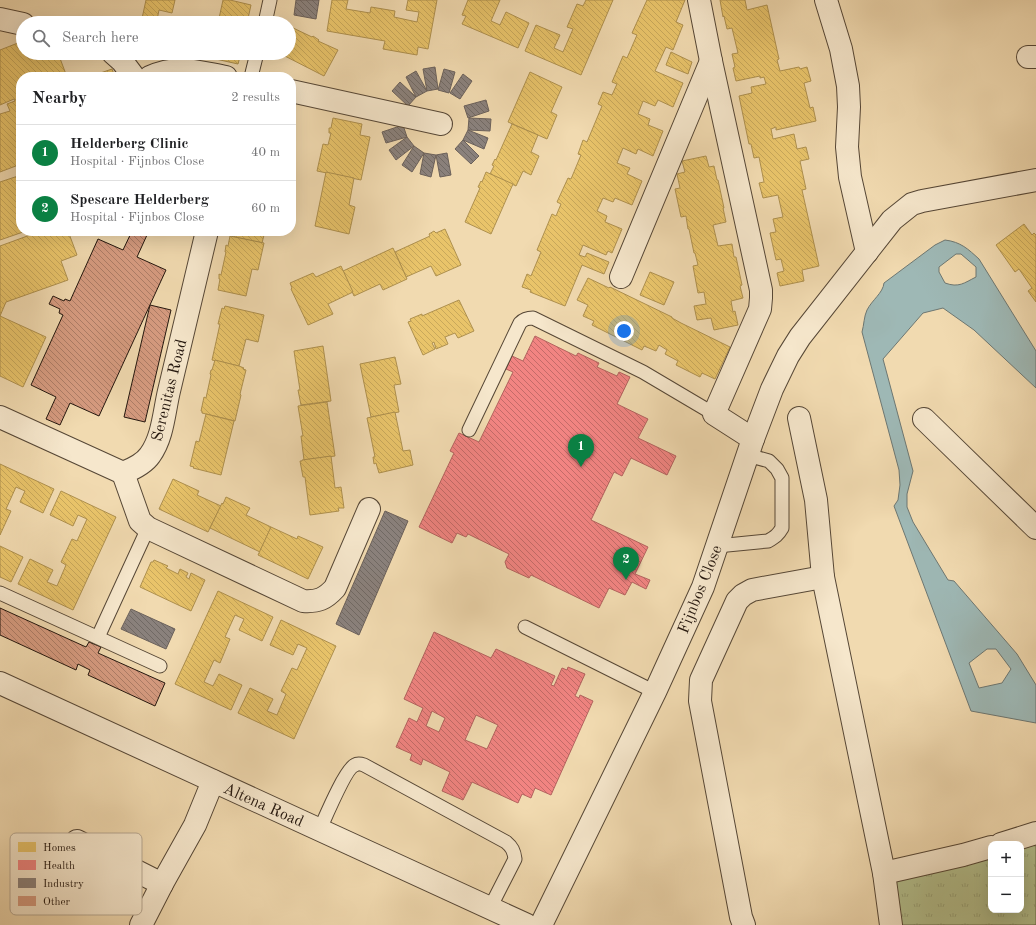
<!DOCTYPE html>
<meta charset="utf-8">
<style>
:root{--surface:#fff;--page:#f6f6f6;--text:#202124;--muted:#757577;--line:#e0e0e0;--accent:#0b8043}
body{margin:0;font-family:"Old Standard TT",serif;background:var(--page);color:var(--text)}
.controls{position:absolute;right:12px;bottom:12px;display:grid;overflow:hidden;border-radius:8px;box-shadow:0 4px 16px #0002}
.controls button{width:36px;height:36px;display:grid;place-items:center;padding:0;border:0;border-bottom:1px solid var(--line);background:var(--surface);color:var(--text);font:20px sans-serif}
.you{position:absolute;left:624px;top:331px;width:14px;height:14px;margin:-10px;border:3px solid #fff;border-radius:50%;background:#1a73e8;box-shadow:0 0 0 6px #1a73e833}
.badge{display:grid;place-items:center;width:26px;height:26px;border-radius:50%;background:var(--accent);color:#fff;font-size:13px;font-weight:700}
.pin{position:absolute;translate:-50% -33px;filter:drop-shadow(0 1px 2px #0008)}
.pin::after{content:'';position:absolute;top:21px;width:14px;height:12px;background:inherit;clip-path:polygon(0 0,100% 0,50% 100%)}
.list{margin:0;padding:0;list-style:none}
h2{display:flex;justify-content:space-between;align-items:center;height:52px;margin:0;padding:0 16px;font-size:17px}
h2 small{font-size:13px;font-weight:400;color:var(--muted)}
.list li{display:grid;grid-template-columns:26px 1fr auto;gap:12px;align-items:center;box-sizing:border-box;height:56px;padding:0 16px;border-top:1px solid var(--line)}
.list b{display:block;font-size:15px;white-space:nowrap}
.list p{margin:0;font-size:13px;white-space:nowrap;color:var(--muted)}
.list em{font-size:13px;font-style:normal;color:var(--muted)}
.icon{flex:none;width:22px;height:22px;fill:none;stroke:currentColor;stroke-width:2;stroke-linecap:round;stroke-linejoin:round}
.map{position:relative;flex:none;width:1036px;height:925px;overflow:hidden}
.search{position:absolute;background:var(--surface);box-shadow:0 4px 16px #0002;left:16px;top:16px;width:280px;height:44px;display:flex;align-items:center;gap:10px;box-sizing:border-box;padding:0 14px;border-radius:22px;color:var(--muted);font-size:15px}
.panel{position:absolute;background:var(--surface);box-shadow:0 4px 16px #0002;left:16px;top:72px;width:280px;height:164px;border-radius:16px}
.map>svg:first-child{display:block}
</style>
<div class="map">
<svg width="1036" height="925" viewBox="0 0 1036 925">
<defs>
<pattern id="park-tufts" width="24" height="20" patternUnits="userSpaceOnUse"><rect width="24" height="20" fill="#b4c18f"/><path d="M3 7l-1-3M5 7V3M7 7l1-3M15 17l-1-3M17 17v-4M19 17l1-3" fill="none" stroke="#9aa57a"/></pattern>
<pattern id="homes-back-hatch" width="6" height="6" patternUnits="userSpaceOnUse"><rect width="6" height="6" fill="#e9c46a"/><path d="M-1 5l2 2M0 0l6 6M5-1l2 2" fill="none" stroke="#c8a85b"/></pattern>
<pattern id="health-back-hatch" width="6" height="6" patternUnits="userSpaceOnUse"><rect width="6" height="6" fill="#f28482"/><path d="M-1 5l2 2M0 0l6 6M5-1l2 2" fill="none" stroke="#c46b69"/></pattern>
<pattern id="industry-back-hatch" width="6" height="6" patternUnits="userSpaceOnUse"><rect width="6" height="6" fill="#8a817c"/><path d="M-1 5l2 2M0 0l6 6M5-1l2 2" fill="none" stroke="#706964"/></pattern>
<pattern id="building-back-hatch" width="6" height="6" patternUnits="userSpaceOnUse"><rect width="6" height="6" fill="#d69b80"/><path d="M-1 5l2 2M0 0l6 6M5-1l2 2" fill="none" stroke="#ad7d67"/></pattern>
</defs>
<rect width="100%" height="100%" fill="#f1dab0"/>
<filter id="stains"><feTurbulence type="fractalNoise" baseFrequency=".005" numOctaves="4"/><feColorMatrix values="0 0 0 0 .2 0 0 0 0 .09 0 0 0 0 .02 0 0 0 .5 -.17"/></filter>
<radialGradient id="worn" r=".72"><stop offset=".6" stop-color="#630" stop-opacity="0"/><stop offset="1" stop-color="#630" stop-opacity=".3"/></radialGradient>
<!-- park -->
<path fill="url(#park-tufts)" stroke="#6c6c4e" d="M 1036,835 L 1036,925 L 892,925 L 889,876 L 991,849 L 991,910 L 1021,910 L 1021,844 Z"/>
<!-- water -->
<path fill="#9eb8b5" stroke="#6d7772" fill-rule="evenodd" d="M 945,240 C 961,242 968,249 979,259 L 1036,351 L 1036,388 L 974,330 L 943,308 L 923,313 L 883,359 L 913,471 L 907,494 L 907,507 L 913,522 L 948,580 L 954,581 L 1017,654 L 1036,685 L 1036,723 L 971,711 L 894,506 L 898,500 L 900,485 L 899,470 L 862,332 C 864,325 864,316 867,310 C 872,300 883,293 884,283 L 935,245 ZM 956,254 L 961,254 L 976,267 L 976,277 C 964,283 959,288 945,283 L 939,272 L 939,267 ZM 987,649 L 996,649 L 1011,669 L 1002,683 L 979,688 L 969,663 Z"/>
<!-- homes -->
<g fill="url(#homes-back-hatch)" stroke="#ae904e">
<path d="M 146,0 L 175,0 L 172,13 L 159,10 L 157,20 L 171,23 L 141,23 Z"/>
<path d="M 223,0 L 230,0 L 251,5 L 247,23 L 218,23 Z"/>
<path d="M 332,0 L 348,0 L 346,9 L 370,13 L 371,7 L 395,11 L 394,17 L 417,22 L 419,12 L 406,10 L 408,0 L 437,0 L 428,49 L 418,47 L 417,55 L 383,49 L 385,41 L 327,31 Z"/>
<path d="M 468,0 L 500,0 L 491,21 L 500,25 L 506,12 L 529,23 L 518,48 L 462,24 L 466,16 L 462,15 Z"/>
<path d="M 586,0 L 613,0 L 581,75 L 525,51 L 536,25 L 560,35 L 554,48 L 563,52 L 573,29 L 567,27 L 577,4 L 583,6 Z"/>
<path d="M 647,0 L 685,0 L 676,22 L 683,25 L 673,50 L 666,47 L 655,71 L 683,83 L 673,107 L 658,100 L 655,106 L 643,101 L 638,114 L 650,119 L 648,125 L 663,131 L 653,156 L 638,149 L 636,154 L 623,148 L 617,163 L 630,168 L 627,174 L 642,181 L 632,205 L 615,198 L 613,202 L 603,198 L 597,211 L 607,216 L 605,222 L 622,229 L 612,253 L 608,251 L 606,255 L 583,245 L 579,255 L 585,257 L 587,253 L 609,262 L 604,274 L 582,265 L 565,306 L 530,292 L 531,290 L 522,287 L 527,274 L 531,276 L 541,252 L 537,250 L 552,214 L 556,216 L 561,204 L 557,202 L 568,178 L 571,179 L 581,155 L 578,154 L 583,140 L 587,142 L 602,106 L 598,104 L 603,92 L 612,95 L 617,84 L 612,82 L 623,56 L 627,58 L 637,35 L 632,33 Z"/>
<path d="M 720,0 L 745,0 L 747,10 L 767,5 L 779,59 L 777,60 L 780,71 L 799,67 L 800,69 L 807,67 L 811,81 L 804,83 L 810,108 L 813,107 L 816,121 L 776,130 L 776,127 L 771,129 L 773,139 L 794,134 L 797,149 L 806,147 L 809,159 L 800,161 L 806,189 L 802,190 L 819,266 L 802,270 L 804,281 L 780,286 L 777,273 L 784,271 L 781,259 L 776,260 L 770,233 L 776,232 L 773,219 L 783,217 L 778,195 L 763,198 L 759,183 L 764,182 L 759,157 L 754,158 L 751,144 L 749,144 L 739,96 L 752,93 L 751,87 L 766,84 L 764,77 L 760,78 L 760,76 L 736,81 L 733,68 L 735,67 L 732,54 L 738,53 L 732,28 L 727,29 L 724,16 L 723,17 Z"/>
<path d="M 289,26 L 312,37 L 313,36 L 319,40 L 318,41 L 338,50 L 324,76 L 279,53 L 289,53 Z"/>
<path d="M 23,41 L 23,53 L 58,53 L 67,77 L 21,77 L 21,164 L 0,172 L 0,114 L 10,111 L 7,104 L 15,101 L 14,99 L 0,105 L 0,50 Z"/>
<path d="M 671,52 L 692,62 L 688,74 L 666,65 Z"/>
<path d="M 189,53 L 241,53 L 238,64 Z"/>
<path d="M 112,69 L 115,77 L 89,77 Z"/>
<path d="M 530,72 L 562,87 L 551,112 L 557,115 L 547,139 L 508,122 Z"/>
<path d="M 333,118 L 362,124 L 360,135 L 370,137 L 361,180 L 317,171 L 323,144 L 328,145 L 331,133 L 329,133 L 329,128 L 331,128 Z"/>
<path d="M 512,124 L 538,135 L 531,152 L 539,156 L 531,175 L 523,171 L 516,186 L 490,174 L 494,166 L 492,165 L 495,159 L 496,160 Z"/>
<path d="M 706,156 L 709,167 L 714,166 L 717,180 L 718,180 L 724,208 L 723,208 L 726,222 L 713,225 L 718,246 L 732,244 L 734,257 L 736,257 L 742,285 L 740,286 L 743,298 L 731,301 L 733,312 L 735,311 L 738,325 L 714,330 L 711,318 L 697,320 L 694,306 L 706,304 L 704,292 L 698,293 L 693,266 L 698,265 L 695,253 L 694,253 L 689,229 L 688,229 L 686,216 L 681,217 L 675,189 L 680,188 L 677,174 L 685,172 L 682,161 Z"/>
<path d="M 326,172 L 354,178 L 349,205 L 355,207 L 349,234 L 315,226 Z"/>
<path d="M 486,172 L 513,184 L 491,234 L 465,222 L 480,188 L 478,187 L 481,181 L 482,182 Z"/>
<path d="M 21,175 L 21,231 L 26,231 L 0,240 L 0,182 Z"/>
<path d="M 1024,224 L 1032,235 L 1034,233 L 1036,235 L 1036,302 L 1028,291 L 1032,288 L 1019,269 L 1015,272 L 996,245 Z"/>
<path d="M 445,229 L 461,265 L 436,276 L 431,266 L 406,277 L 395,252 L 430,236 L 429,234 L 434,231 L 436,233 Z"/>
<path d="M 41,231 L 68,231 L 77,255 L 61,261 L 68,280 L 6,302 L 0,316 L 46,337 L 23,387 L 0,376 L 0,246 Z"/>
<path d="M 236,231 L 265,231 L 262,243 L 234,237 Z"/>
<path d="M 230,236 L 264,243 L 258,270 L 252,269 L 246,296 L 218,290 L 220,279 L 219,279 L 219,274 L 221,275 L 226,252 L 225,252 L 226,245 L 228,246 Z"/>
<path d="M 393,248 L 407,279 L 383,290 L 380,284 L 354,296 L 343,271 Z"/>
<path d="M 341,266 L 353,292 L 328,304 L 333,314 L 308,325 L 291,289 L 292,288 L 290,283 L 313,273 L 316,277 Z"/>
<path d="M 650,272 L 674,282 L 664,305 L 640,295 Z"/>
<path d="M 588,278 L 609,288 L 610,287 L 672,317 L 672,318 L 681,323 L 730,347 L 715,379 L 702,373 L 700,377 L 676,365 L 678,361 L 665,354 L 667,350 L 659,345 L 656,351 L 644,346 L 642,350 L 592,325 L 594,321 L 583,316 L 588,305 L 577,300 Z"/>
<path d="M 459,300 L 474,331 L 458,338 L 455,333 L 445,337 L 448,344 L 436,349 L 434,342 L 432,343 L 435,349 L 423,355 L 408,322 L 411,321 L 410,319 L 422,314 L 422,316 Z"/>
<path d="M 225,306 L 264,315 L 258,342 L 246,339 L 239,366 L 212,360 L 220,324 L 218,324 L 222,308 L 224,309 Z"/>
<path d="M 323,346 L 331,401 L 301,405 L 298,390 L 300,390 L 294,351 Z"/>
<path d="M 395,357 L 401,384 L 394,385 L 399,412 L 371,417 L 360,364 Z"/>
<path d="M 215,360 L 239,366 L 244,368 L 243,369 L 246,370 L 240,394 L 241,395 L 235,421 L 202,413 L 202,411 L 201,411 L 204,397 L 206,398 L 211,375 L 210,374 L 211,370 L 212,370 Z"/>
<path d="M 327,402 L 335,456 L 304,460 L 301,436 L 303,436 L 298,406 Z"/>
<path d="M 395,412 L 403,451 L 410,450 L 413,465 L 379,473 L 376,463 L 374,464 L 373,457 L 375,457 L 367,418 Z"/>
<path d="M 206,414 L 234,421 L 221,475 L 193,468 L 194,467 L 190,466 L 196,441 L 199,442 Z"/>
<path d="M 331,456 L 335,488 L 341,487 L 344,508 L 338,508 L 339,511 L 310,515 L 305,477 L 303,477 L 300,461 L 302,461 L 302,460 Z"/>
<path d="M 0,464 L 54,489 L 43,513 L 20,502 L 25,491 L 16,487 L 6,509 L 11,511 L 0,535 Z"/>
<path d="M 173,479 L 199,491 L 197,495 L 221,506 L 208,532 L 159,509 Z"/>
<path d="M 61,491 L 116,517 L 73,610 L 18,584 L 30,559 L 53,570 L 47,582 L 57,586 L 66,565 L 61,562 L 72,539 L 77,541 L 87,519 L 78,515 L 73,526 L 50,515 Z"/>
<path d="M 226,497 L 250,508 L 246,515 L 271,527 L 260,552 L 210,528 L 222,503 L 223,504 Z"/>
<path d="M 271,527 L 297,539 L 298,536 L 323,547 L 308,579 L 258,555 Z"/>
<path d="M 0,546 L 23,557 L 11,582 L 0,577 Z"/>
<path d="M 154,560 L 168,566 L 166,568 L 178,574 L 180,569 L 188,573 L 186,577 L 189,579 L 191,573 L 205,580 L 191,611 L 140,587 L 151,562 L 153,562 Z"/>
<path d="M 218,591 L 273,617 L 262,641 L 239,630 L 244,619 L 235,615 L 225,637 L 230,639 L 220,663 L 214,660 L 204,682 L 213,686 L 219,674 L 242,685 L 231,710 L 175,684 Z"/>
<path d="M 281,620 L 336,646 L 294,739 L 238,713 L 250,688 L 273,699 L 267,711 L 277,715 L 286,694 L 281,691 L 292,668 L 297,670 L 307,648 L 298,644 L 293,655 L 270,645 Z"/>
</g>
<!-- health -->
<g fill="url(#health-back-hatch)" stroke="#b4635f" fill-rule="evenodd">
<path d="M 535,336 L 576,356 L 578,353 L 599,363 L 597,367 L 617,376 L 619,372 L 630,377 L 617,404 L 648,419 L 638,438 L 676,456 L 667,475 L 631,458 L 622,476 L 614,472 L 591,520 L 648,547 L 635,574 L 650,580 L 646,589 L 632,582 L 625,595 L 609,588 L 599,608 L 531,575 L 529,578 L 507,568 L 505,562 L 509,554 L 468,534 L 466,537 L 457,533 L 452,543 L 419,527 L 454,453 L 450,451 L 459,433 L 479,442 L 513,372 L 506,369 L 512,356 L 523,361 Z"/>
<path d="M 434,632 L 491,658 L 496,649 L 555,676 L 551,685 L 554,686 L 562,668 L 567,670 L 568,667 L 585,674 L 575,696 L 579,698 L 580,695 L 593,701 L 551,795 L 535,788 L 531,798 L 522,794 L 518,803 L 472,782 L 463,800 L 442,791 L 450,772 L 423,759 L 421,765 L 410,760 L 412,754 L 396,747 L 409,718 L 417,722 L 423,708 L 404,699 ZM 432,711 L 445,718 L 439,732 L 426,726 ZM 476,715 L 498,725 L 487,749 L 465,740 Z"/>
</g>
<!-- industry -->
<g fill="url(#industry-back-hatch)" stroke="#6b615b">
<path d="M 296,0 L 319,0 L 316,19 L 294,15 Z"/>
<path d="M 435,67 L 438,89 L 427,91 L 423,69 Z"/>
<path d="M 444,69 L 455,72 L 449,93 L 438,90 Z"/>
<path d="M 416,71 L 427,91 L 416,97 L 406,77 Z"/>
<path d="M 463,74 L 472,81 L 460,99 L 450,93 Z"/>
<path d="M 400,82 L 416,97 L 408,106 L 392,91 Z"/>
<path d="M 486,100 L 489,111 L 468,118 L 464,106 Z"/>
<path d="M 469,118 L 491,119 L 490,131 L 468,130 Z"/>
<path d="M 403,125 L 407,137 L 386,143 L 382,132 Z"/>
<path d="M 468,130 L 488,138 L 484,149 L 463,140 Z"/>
<path d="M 407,137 L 414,146 L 396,160 L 389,150 Z"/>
<path d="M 463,140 L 479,156 L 471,164 L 455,149 Z"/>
<path d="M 414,146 L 424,153 L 412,172 L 402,165 Z"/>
<path d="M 424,153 L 436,155 L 431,177 L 420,174 Z"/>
<path d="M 447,153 L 451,175 L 440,177 L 436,155 Z"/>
<path d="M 385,511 L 408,521 L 359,635 L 336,624 Z"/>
<path d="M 131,609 L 175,629 L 166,649 L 121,629 Z"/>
</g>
<!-- building -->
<g fill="url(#building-back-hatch)" stroke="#23160e">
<path d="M 132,231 L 140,231 L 147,235 L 137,257 L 166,270 L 99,416 L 70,403 L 60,425 L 46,419 L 56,397 L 31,385 L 63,315 L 59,313 L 60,309 L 49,304 L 53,296 L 64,301 L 65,299 L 70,301 L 98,239 L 123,250 Z"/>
<path d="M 150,305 L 171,310 L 145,422 L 124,417 Z"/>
<path d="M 0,608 L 86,647 L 89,642 L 101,647 L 98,653 L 165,683 L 155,706 L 88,675 L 90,670 L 78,664 L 76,670 L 0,635 Z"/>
</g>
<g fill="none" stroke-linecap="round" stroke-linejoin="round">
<!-- service casing -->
<g stroke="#564736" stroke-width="15">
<g id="service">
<path d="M 265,23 L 270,0"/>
<path d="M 251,77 L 257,53"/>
<path d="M 469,430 L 520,323 C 524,319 527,318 533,318 L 643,372 L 714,414"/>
<path d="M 717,546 L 768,541 C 775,537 778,535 782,528 L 782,478 L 777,469 L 769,461 L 747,455"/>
<path d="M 0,593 L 160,666"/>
<path d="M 525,627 L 655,692"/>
<path d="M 98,637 L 148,528"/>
<path d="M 320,829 C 325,818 346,768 355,765 C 358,763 361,764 364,765 L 506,842 C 512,847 514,851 515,859 L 490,908"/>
</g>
</g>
<!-- minor casing -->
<g stroke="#564736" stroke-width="24">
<g id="minor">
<path d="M 699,0 L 711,61 L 761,290 L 761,298 L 760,309 L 714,414 L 753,439"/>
<path d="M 826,0 L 841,49 L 848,86 L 849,107 L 847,147 L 850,177 L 867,252"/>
<path d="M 0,19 L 23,24"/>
<path d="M 113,53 L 122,61 L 134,77"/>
<path d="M 1028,57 L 1036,57"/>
<path d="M 150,77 C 178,64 198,72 226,77"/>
<path d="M 291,91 L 441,124"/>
<path d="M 621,277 L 711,61"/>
<path d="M 0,417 L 123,473 C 133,469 144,464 150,455 C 163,437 164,412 169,391 C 182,338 194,284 207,231"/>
<path d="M 799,418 L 816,500 L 823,577 L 884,873 L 891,925"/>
<path d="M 924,419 L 1036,528"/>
<path d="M 123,473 L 140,521 L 148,528 L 303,601 C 318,602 325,599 335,588 L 369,509"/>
<path d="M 77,841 L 162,884"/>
<path d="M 1001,844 L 1036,833"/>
<path d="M 884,873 L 963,855 L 991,847"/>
<path d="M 141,925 L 162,884 L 195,825 L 213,781"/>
<path d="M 541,925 L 655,692 L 703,587 L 753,439 L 772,389 L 788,356 L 800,337 L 892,220 L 912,204 L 922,201 L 1036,180"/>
<path d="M 744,925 L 741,917 L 700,701 L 701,680 L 737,601 L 743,595 L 752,590 L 823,577"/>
</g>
</g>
<!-- tertiary casing -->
<g stroke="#564736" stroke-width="24">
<path id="tertiary" d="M 0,683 L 527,925"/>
</g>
<!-- service -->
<use href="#service" stroke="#f6e7cc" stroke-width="13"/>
<!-- minor -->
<use href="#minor" stroke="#f6e7cc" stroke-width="22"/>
<!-- tertiary -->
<use href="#tertiary" stroke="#f6e7cc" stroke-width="22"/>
</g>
<g text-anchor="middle" stroke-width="4" stroke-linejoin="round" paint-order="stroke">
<!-- street labels -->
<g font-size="16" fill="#23160e" stroke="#f6e7cc">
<text transform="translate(168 390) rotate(-76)" y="6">Serenitas Road</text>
<text transform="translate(699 589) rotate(-68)" y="6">Fijnbos Close</text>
<text transform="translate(264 804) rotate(24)" y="6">Altena Road</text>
</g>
</g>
<!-- legend -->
<rect x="10" y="833" width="132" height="82" rx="6" fill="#f6e7cc" stroke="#b7a893" stroke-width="1"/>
<rect x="18" y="842" width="18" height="10" fill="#e9c46a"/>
<rect x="18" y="860" width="18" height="10" fill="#f28482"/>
<rect x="18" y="878" width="18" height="10" fill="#8a817c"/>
<rect x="18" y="896" width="18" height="10" fill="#d69b80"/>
<g font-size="11" fill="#23160e">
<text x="43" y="851">Homes</text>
<text x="43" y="869">Health</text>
<text x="43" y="887">Industry</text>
<text x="43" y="905">Other</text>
</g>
<rect width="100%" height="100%" filter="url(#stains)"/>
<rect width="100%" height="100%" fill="url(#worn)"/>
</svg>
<div class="controls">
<button>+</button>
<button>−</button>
</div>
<div class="you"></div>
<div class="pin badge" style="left:581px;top:467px">1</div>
<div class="pin badge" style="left:626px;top:580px">2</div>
<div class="search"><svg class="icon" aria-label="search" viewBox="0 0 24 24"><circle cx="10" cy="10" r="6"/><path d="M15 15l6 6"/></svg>Search here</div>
<section class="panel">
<h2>Nearby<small>2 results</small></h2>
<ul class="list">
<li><span class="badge">1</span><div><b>Helderberg Clinic</b><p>Hospital · Fijnbos Close</p></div><em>40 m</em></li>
<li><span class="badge">2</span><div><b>Spescare Helderberg</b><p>Hospital · Fijnbos Close</p></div><em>60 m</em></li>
</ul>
</section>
</div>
